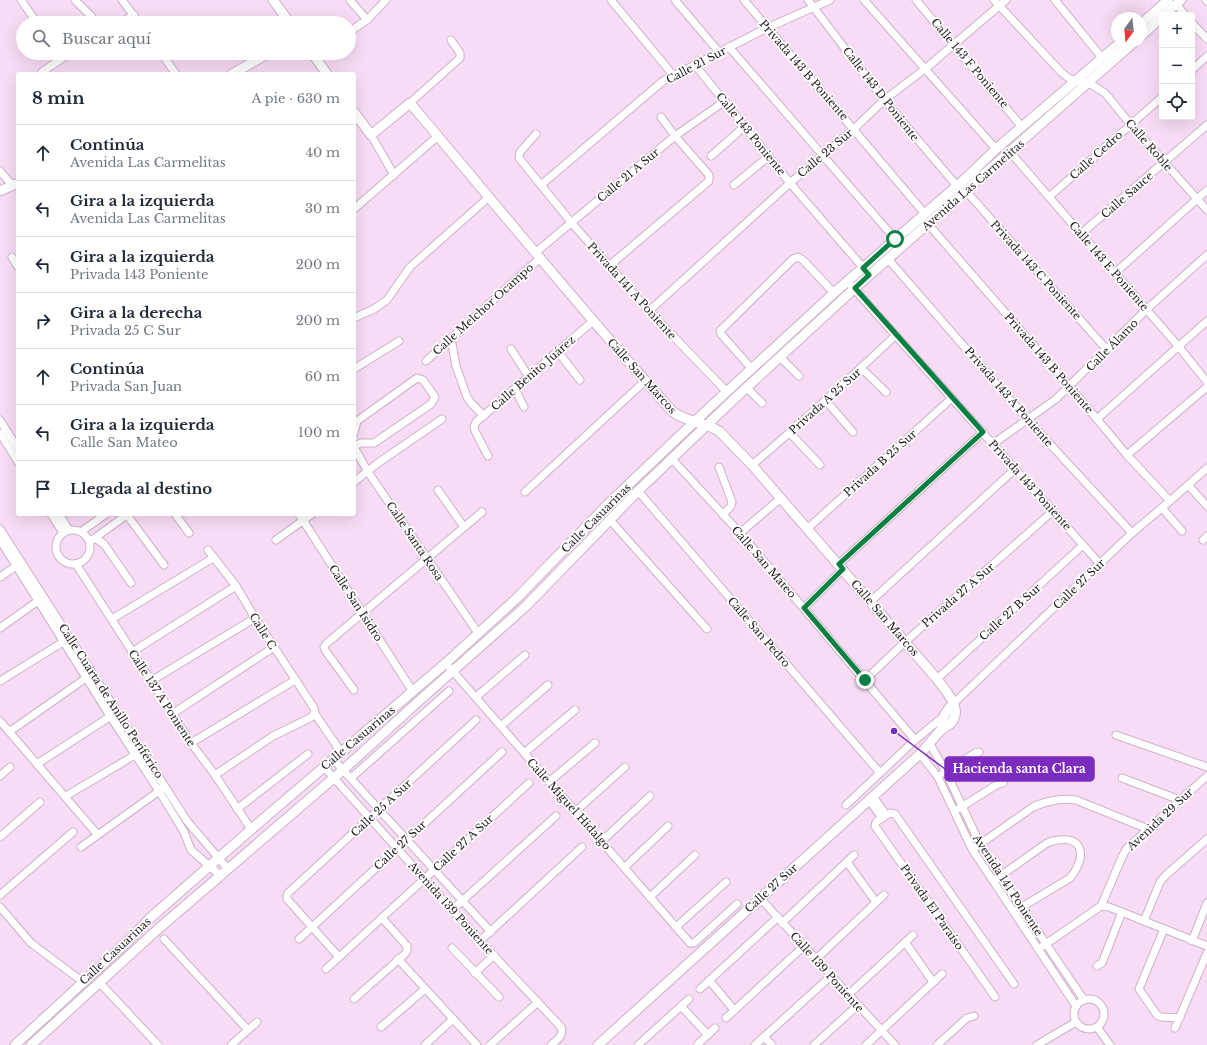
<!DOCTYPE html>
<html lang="es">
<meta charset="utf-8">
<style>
:root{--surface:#fff;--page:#f2f2f3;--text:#1f2937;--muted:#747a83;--line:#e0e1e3}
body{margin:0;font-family:"Libre Baskerville",serif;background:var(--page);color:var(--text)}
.controls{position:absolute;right:12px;top:12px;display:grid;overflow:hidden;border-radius:4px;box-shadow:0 4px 16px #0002}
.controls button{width:36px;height:36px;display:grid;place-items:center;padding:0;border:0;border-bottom:1px solid var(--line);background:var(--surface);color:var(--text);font:20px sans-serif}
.compass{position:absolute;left:1111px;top:12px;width:36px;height:36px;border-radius:50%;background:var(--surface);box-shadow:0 4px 16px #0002;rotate:195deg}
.stop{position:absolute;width:12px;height:12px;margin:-9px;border:3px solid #0b8043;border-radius:50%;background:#fff}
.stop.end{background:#0b8043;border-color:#fff;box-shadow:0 1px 4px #0008}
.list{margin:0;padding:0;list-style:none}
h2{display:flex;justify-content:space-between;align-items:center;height:52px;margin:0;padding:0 16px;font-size:17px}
h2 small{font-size:13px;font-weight:400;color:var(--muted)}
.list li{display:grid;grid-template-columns:26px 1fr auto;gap:12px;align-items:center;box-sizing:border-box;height:56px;padding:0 16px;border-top:1px solid var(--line)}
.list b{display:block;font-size:15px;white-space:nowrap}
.list p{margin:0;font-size:13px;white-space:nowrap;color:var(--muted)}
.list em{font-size:13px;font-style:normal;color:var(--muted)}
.icon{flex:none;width:22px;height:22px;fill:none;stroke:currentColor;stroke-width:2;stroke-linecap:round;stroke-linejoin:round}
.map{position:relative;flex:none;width:1207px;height:1045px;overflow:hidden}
.search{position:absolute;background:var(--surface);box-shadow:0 4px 16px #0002;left:16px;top:16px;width:340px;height:44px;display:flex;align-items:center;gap:10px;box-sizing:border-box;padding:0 14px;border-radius:22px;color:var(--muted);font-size:15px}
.panel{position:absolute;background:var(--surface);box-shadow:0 4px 16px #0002;left:16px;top:72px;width:340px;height:444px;border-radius:4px}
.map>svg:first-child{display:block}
</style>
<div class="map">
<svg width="1207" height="1045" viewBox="0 0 1207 1045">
<rect width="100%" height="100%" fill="#f8dbf4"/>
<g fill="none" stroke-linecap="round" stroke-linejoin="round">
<!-- street casing -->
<g stroke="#cdb1c9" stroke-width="9">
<g id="street">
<path d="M 21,0 L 37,23"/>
<path d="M 75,0 L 92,17"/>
<path d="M 122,0 L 139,23"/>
<path d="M 350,0 L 367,20"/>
<path d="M 611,0 L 673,75"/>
<path d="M 675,0 L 719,52"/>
<path d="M 744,0 L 925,214"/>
<path d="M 808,0 L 884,100 L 957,186"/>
<path d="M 864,0 L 996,149"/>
<path d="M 916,0 L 1022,127"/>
<path d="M 994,0 L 1061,72 L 1070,79 L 1092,85 L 1105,93 L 1131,125 L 1207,210"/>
<path d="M 1055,0 L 1103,59"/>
<path d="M 1206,0 L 1207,1"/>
<path d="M 1176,4 L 1185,15"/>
<path d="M 120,23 L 134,15"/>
<path d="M 1192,23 L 1207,39"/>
<path d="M 349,32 L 367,20 L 386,0"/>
<path d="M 729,47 L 895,239"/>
<path d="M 161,53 L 176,74"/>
<path d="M 695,65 L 790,183 L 866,271"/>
<path d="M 1192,70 L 1207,56"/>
<path d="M 42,72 L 70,53"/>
<path d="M 410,103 L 460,58 L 460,53 L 451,40"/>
<path d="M 536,134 L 520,152 L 519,158 L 571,222 L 609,266 L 649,311 L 727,392"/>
<path d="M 371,135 L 394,175"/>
<path d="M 1010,152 L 1179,347 L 1207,382"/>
<path d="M 711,156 L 744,127"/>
<path d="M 0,171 L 12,185"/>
<path d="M 541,185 L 663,81 L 767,28 L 830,0"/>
<path d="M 734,185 L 769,156"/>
<path d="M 966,191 L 1107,350"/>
<path d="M 1049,197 L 1162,97"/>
<path d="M 354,209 L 438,136"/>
<path d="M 928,224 L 1070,387 L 1127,455 L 1170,501"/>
<path d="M 1082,233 L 1207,125"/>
<path d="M 535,253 L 675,136 L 725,101"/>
<path d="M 12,257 L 18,267"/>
<path d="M 888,259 L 1027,419 L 1132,533"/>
<path d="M 609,266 L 709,181 L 709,175 L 675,136 L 661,117"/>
<path d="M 1115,273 L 1207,190"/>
<path d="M 848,282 L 1100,564"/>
<path d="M 649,311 L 790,183 L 854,129 L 884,100 L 925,69 L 1006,0"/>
<path d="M 354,318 L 374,309 L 387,300 L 410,267 L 488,198"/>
<path d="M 451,338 L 456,366 L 467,397 L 471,403 L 484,416"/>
<path d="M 511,349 L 529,377"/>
<path d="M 558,352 L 580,380"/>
<path d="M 780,357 L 799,376"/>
<path d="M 426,361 L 540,258"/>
<path d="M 861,368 L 886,392"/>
<path d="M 354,369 L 399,341"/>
<path d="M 752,369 L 721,334 L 720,331 L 793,259 L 798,257 L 803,260 L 834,293"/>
<path d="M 747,388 L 762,403"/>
<path d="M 515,389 L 524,407"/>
<path d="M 826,401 L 853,432"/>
<path d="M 1097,419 L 1207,321"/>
<path d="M 0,420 L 18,449"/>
<path d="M 0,433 L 18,462"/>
<path d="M 354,433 L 357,421 L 417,378 L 423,380 L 435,397 L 431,404 L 374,443 L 361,443 L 354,446"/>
<path d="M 790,433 L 820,465"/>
<path d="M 993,444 L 1056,399 L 1147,309 L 1207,255"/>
<path d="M 354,447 L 368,472 L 478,633"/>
<path d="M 1127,455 L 1207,387"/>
<path d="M 488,456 L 475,431 L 474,427 L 476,422 L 593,321"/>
<path d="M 672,459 L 740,533 L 915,740"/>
<path d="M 752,465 C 802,423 849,379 896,335"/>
<path d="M 719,467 L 732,502 L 731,506 L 723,515"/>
<path d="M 354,482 L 378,463 L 442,419"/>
<path d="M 1188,485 L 1207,506"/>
<path d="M 438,490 L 464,527"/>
<path d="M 638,491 L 880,773"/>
<path d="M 525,492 L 645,381"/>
<path d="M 1162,508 L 1182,531"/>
<path d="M 51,514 L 63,533"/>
<path d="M 59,514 L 69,530"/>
<path d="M 175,514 L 189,533"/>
<path d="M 299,514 L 413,692"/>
<path d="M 127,515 L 164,565"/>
<path d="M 610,520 L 707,629"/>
<path d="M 0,529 L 187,821 L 228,869"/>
<path d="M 807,529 L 952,398"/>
<circle cx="73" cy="547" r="17"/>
<path d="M 82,531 L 106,514"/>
<path d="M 740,533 L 781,498"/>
<path d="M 95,538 L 104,544 L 131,583"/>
<path d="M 0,540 L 110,716 L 159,791 L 184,832 L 191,850 L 220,875"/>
<path d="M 92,540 L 128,514"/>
<path d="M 276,540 L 312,514"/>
<path d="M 1203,540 L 1207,536"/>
<path d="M 208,550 L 236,586 L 255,618 L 314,708 L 315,714 L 341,752"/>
<path d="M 76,564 L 191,743 L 215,775 L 251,829"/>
<path d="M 839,564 L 983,432"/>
<path d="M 0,577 L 19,564"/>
<path d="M 871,601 L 1015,469"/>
<path d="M 804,608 L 843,569"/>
<path d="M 112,619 L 213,558"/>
<path d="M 0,628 L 38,601"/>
<path d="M 132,652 L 236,586"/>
<path d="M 450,668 L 690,943 L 694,943 L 737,904"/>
<path d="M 937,679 L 1083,545"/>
<path d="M 865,680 L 905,642 L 1053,511"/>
<path d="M 0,681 L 68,639"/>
<path d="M 151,681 L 255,618"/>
<path d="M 354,690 L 325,650 L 324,647 L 326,644 L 482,512"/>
<path d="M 476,697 L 525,655"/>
<path d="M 954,703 L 1132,533 L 1170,501 L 1207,468"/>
<path d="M 172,714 L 274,647"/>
<path d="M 0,721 L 97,834"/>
<path d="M 501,726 L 548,685"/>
<path d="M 9,732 L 86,678"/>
<path d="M 1116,735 L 1207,767"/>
<path d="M 191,743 L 295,680"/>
<path d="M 930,744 L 946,772 L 980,844 L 1000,876 L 1084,1000"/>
<path d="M 524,753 L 575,710"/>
<path d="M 920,754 L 938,777 L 972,849 L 1076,1006"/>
<path d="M 333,759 L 491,932"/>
<path d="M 37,764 L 114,714"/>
<path d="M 324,767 L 480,941 L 561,1027 C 564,1036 557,1040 551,1045"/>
<path d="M 943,773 L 975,753 L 979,752"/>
<path d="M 215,775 L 273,736 L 310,718 L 315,714"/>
<path d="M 0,776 L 10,767"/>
<path d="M 351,778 L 449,691"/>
<path d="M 1122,778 L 1180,800"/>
<path d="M 549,782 L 595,743"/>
<path d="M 66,796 L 135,755"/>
<path d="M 873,796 L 886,815"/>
<path d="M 869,800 L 882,818"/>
<path d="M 846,805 L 915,740 L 944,716"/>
<path d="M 237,809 L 308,754"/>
<path d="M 958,809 L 998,784 L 1003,783"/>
<path d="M 576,811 L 625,767"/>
<path d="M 0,837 L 40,802"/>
<path d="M 602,841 L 650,796"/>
<path d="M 81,847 L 162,789"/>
<path d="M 976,847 L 1033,807 C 1045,801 1062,798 1076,800 L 1148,829"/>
<path d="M 847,862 L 876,902"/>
<path d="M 625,867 L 668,826"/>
<path d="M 996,879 L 1047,843 C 1081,831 1090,853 1070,878 L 1017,910"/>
<path d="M 0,895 L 73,832"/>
<path d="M 650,897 L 695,855"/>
<path d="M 760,898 L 895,1045"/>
<path d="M 1101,906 L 1109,907 L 1207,946"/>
<path d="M 0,907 L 31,943 L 83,982"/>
<path d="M 452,910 L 556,816"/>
<path d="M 1144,921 L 1160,882 L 1165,876 L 1207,839"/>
<path d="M 782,923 L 854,855"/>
<path d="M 676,927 L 726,882"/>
<path d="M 1164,929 L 1139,989 L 1157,1015 L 1161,1017 L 1180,1018"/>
<path d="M 164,939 L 248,1030"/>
<path d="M 299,939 L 502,752"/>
<path d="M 480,941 L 582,847"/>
<path d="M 1192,941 L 1207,903"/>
<path d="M 905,942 L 933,982"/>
<path d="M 1043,946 L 1101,906 L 1123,855 L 1127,848 L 1207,776"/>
<path d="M 452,948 L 499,997"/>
<path d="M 339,957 L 287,899 L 287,896 L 288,893 L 476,720"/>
<path d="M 398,959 L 477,1045"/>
<path d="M 816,959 L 884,895"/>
<path d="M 1097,966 L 1102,963 L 1122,912"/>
<path d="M 326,969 L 529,783"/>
<path d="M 475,973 L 494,955"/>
<path d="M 709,980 L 734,1010"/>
<path d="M 99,982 L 158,1045"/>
<path d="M 700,989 L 778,917"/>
<path d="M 848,995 L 913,935"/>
<path d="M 995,997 L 875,826 L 876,822 L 890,813 L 895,814 L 1014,984"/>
<circle cx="1089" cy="1014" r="15"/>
<path d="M 354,999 L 406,953 L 407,950 L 407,946 L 382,918"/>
<path d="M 681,1006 L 708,1035"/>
<path d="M 726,1018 L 804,946"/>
<path d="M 381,1027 L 425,989"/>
<path d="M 1097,1027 L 1110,1045"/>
<path d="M 1175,1028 L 1207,953"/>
<path d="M 764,1037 L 772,1045"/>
<path d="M 698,1044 L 715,1028"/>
<path d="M 231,1045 L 257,1022"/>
<path d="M 425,1045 L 453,1019"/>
<path d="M 490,1045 L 538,1002"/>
<path d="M 638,1045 L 689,999"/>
<path d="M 755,1045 L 831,976"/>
<path d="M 814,1045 L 858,1005"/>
<path d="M 866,1045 L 942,974"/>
<path d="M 937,1045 L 967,1018 L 974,1016"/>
<path d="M 1037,1045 L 1076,1022"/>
</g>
</g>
<!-- secondary casing -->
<g stroke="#cdb1c9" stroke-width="11">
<g id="secondary">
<path d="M 273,0 L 290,23"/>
<path d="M 1164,15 L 1181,0"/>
<path d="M 1141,24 L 1168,0"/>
<path d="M 1141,36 L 1162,17"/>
<path d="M 312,53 L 327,74"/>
<path d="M 232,74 L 269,53"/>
<path d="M 354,112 L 371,135 L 410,103 C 497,206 582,311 673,412 C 687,422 704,422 719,431 L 752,465 L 937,679 C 945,691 964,708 951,723 C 949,726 944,727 941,730 C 934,737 928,746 920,754 L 598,1045"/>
<path d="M 0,191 L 18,183"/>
<path d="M 942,729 C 941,718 946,711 954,703"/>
<path d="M 15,1045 L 127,942 L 149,919 L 262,820 L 446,663 L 518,597 L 608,504 L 708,409 L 834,293 L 966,178 L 996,149 L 1121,42"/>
<path d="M 31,1045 L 157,930 L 343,770 L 420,700 L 525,607 L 638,491 L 733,400 L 855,288 L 1134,42"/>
</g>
</g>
<!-- street -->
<use href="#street" stroke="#fff" stroke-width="7"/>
<!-- secondary -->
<use href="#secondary" stroke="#fff" stroke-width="9"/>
</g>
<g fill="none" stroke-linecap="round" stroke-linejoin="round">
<!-- route -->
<path stroke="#0b8043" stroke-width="5" d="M 865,680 L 804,608 L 843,569 L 839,564 L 983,432 L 855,288 L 869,275 L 863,268 L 895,239"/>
</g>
<g text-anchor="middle" stroke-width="3.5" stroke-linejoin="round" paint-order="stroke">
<!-- street labels -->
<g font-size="11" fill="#251b24" stroke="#fff">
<text transform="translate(970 63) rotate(50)" y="4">Calle 143 F Poniente</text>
<text transform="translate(696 65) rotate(-28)" y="4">Calle 21 Sur</text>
<text transform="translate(804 70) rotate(49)" y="4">Privada 143 B Poniente</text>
<text transform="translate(881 94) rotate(52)" y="4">Calle 143 D Poniente</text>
<text transform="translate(751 134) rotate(51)" y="4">Calle 143 Poniente</text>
<text transform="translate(1149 145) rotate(49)" y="4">Calle Roble</text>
<text transform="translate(825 153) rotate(-40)" y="4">Calle 23 Sur</text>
<text transform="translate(1096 155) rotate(-42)" y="4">Calle Cedro</text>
<text transform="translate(628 175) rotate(-40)" y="4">Calle 21 A Sur</text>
<text transform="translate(973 185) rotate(-41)" y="4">Avenida Las Carmelitas</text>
<text transform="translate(1127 195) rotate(-41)" y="4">Calle Sauce</text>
<text transform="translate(1109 266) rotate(49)" y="4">Calle 143 E Poniente</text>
<text transform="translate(1036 270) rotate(48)" y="4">Privada 143 C Poniente</text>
<text transform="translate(632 291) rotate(48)" y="4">Privada 141 A Poniente</text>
<text transform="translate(483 309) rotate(-42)" y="4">Calle Melchor Ocampo</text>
<text transform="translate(1112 345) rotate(-45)" y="4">Calle Álamo</text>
<text transform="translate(1049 363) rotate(49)" y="4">Privada 143 B Poniente</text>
<text transform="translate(533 373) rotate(-41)" y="4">Calle Benito Juárez</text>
<text transform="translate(642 376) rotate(48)" y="4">Calle San Marcos</text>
<text transform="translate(1009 397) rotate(49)" y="4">Privada 143 A Poniente</text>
<text transform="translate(825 401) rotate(-42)" y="4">Privada A 25 Sur</text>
<text transform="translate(880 463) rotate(-42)" y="4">Privada B 25 Sur</text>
<text transform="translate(1030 485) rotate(48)" y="4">Privada 143 Poniente</text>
<text transform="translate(596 518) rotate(-45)" y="4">Calle Casuarinas</text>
<text transform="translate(415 541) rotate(56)" y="4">Calle Santa Rosa</text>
<text transform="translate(764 562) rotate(49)" y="4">Calle San Mateo</text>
<text transform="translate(1079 584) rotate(-44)" y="4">Calle 27 Sur</text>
<text transform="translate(958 595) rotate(-41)" y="4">Privada 27 A Sur</text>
<text transform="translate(356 603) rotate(57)" y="4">Calle San Isidro</text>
<text transform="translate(1010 612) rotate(-42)" y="4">Calle 27 B Sur</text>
<text transform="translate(885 618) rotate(49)" y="4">Calle San Marcos</text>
<text transform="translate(263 631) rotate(58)" y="4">Calle C</text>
<text transform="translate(759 632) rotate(49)" y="4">Calle San Pedro</text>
<text transform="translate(162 698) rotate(57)" y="4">Calle 137 A Poniente</text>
<text transform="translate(111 701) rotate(57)" y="4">Calle Cuarta de Anillo Periférico</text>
<text transform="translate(358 738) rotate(-40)" y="4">Calle Casuarinas</text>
<text transform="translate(569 804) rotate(48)" y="4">Calle Miguel Hidalgo</text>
<text transform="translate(381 808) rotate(-43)" y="4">Calle 25 A Sur</text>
<text transform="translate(1160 819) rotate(-43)" y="4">Avenida 29 Sur</text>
<text transform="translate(463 843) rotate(-43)" y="4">Calle 27 A Sur</text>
<text transform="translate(400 845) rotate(-43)" y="4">Calle 27 Sur</text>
<text transform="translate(1008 885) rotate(57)" y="4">Avenida 141 Poniente</text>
<text transform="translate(771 888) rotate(-42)" y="4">Calle 27 Sur</text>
<text transform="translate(932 907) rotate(55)" y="4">Privada El Paraíso</text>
<text transform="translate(451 908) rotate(48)" y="4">Avenida 139 Poniente</text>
<text transform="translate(115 951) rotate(-43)" y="4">Calle Casuarinas</text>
<text transform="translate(827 972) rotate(48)" y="4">Calle 139 Poniente</text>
</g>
</g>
<!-- callouts -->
<path fill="none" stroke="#7b2cbf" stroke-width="1.5" d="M894 731L945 769"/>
<circle fill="#7b2cbf" stroke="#fff" stroke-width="1.5" cx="894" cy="731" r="4"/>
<rect fill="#7b2cbf" stroke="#7b2cbf" stroke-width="1.5" x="945" y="757" width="149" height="24" rx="4"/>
<g font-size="12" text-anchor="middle" font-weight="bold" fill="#fff">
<text x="1019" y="773">Hacienda santa Clara</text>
</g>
</svg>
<div class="controls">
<button>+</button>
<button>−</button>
<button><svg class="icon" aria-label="locate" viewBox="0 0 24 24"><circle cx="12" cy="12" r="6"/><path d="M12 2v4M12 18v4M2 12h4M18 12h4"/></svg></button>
</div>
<svg class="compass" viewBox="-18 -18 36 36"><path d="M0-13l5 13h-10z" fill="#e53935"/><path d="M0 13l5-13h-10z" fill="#747a83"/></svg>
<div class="stop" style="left:895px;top:239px"></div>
<div class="stop end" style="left:865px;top:680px"></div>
<div class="search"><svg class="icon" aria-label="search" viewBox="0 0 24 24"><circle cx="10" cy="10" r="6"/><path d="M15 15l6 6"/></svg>Buscar aquí</div>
<section class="panel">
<h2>8 min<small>A pie · 630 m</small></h2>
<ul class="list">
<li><svg class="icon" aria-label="ahead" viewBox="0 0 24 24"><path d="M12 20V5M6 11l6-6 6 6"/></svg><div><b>Continúa</b><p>Avenida Las Carmelitas</p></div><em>40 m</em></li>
<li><svg class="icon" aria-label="left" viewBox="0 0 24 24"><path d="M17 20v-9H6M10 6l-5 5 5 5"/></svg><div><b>Gira a la izquierda</b><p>Avenida Las Carmelitas</p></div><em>30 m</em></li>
<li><svg class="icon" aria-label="left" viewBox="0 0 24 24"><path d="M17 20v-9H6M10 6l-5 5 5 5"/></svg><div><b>Gira a la izquierda</b><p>Privada 143 Poniente</p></div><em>200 m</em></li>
<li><svg class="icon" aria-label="right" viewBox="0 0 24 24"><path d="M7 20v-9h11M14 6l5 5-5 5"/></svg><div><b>Gira a la derecha</b><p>Privada 25 C Sur</p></div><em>200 m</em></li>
<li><svg class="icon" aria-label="ahead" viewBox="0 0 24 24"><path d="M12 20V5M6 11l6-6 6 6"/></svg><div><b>Continúa</b><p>Privada San Juan</p></div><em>60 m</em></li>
<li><svg class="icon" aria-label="left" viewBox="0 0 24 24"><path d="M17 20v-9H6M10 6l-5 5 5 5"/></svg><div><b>Gira a la izquierda</b><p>Calle San Mateo</p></div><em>100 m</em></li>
<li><svg class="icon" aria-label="arrive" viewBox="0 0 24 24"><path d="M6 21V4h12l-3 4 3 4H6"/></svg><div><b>Llegada al destino</b></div></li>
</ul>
</section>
</div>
